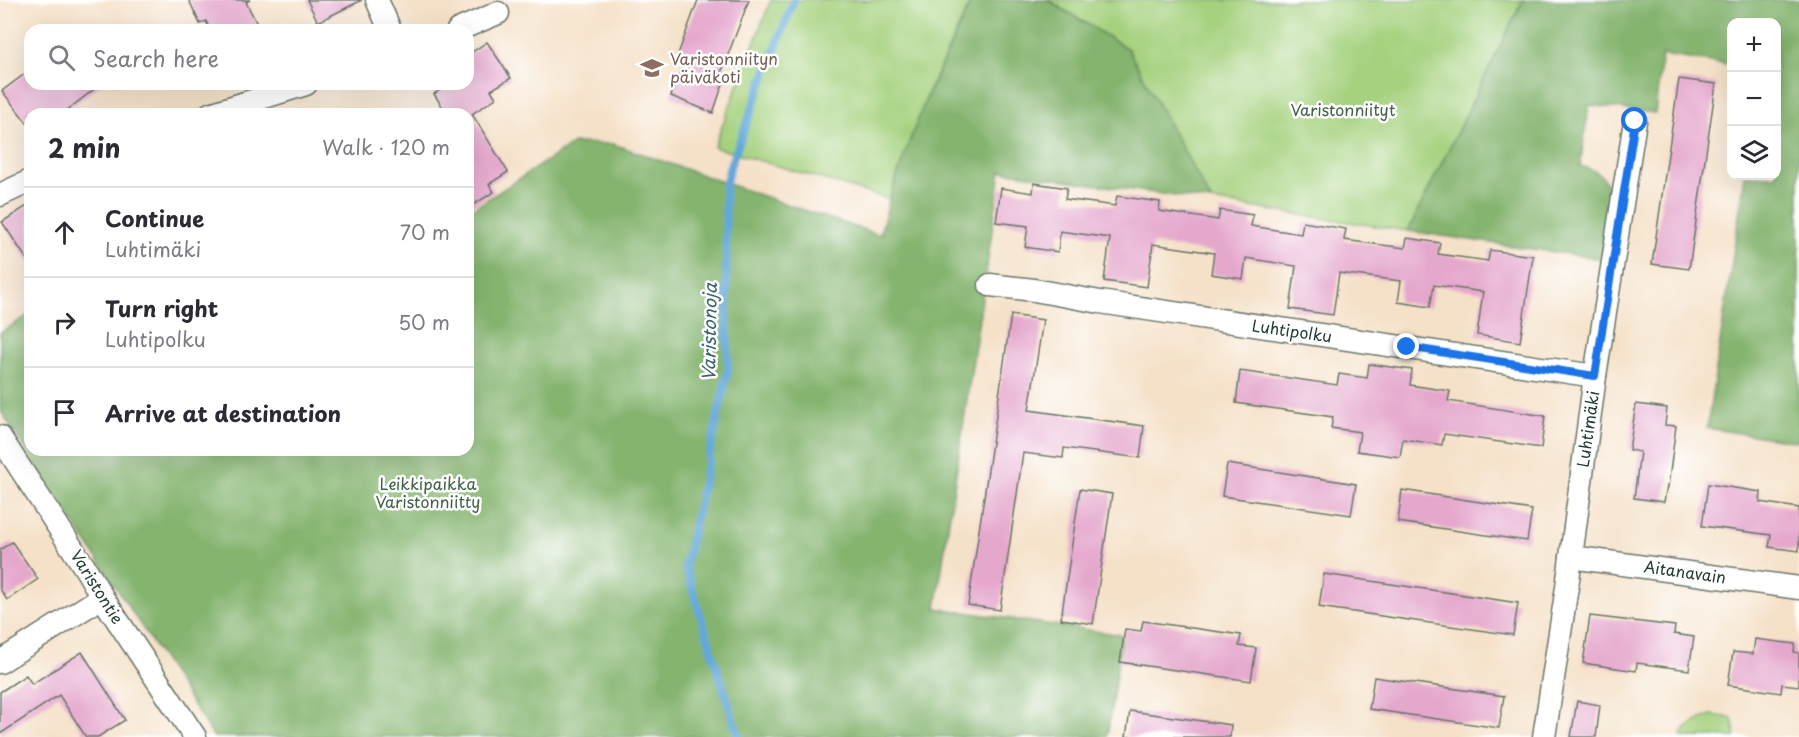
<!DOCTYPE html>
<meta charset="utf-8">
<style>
:root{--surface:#fff;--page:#f2f2f3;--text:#2b2b33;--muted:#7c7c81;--line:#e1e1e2}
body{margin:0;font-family:"Playpen Sans",sans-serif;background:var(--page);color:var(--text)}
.controls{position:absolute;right:18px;top:18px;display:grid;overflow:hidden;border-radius:12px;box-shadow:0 6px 24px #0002}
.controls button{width:54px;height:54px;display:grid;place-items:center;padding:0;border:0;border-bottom:2px solid var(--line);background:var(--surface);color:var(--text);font:30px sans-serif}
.stop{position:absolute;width:18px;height:18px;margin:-14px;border:4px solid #1a73e8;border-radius:50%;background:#fff}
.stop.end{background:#1a73e8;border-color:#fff;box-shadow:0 2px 6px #0008}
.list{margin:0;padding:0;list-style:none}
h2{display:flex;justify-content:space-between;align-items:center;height:78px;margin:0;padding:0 24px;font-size:26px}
h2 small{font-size:20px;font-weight:400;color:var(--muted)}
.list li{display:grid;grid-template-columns:39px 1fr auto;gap:18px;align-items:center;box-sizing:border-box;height:90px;padding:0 24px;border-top:2px solid var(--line)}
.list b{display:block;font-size:22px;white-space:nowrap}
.list p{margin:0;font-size:20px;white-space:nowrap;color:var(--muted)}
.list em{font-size:20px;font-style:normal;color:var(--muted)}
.icon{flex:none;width:33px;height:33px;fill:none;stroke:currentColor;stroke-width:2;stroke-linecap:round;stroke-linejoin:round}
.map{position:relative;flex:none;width:1799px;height:737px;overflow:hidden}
.search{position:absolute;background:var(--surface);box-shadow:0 6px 24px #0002;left:24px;top:24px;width:450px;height:66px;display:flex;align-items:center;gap:15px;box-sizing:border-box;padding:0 21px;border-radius:18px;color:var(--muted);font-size:22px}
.panel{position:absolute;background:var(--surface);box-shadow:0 6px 24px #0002;left:24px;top:108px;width:450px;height:348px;border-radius:18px}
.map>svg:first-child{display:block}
</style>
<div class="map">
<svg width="1799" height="737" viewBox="0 0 1799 737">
<rect width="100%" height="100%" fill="#fff"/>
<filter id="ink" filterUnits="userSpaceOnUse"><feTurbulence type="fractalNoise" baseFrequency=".0167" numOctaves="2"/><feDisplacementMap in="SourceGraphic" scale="12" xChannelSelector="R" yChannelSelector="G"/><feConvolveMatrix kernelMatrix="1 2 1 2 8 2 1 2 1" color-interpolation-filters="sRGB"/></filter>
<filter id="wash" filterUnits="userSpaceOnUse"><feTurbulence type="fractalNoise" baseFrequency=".008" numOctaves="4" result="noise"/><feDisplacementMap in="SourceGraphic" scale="24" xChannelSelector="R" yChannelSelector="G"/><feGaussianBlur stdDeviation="1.35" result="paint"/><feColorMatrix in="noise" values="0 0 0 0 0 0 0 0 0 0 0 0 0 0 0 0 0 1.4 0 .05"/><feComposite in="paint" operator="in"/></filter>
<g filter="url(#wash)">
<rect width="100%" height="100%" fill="#f5e1c8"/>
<!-- green -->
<g fill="#a6d27f" stroke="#62885a" stroke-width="1.5">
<path d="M 771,0 L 972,0 L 930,88 L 889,199 L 714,147 Z"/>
<path d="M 1048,0 L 1523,0 L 1408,231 L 1211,201 L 1128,49 Z"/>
<path d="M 1711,715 L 1732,718 L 1736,737 L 1680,737 C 1686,725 1699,720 1711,715 Z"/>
</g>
<!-- forest -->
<g fill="#84b46e" stroke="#527851" stroke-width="1.5">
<path d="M 972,0 L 1048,0 L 1128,49 L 1211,201 L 1001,171 L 936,608 L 1122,635 L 1107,737 L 214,737 L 0,410 L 0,333 L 30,314 L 30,450 L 468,450 L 468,212 L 574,143 L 613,144 L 812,213 L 880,235 C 900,153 935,76 972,0 Z"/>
<path d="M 1523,0 L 1799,0 L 1799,442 L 1707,428 L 1745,176 L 1776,176 L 1776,22 L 1732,22 L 1731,65 L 1662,55 L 1655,113 L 1589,105 L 1580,166 C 1586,168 1594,170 1598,173 C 1620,190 1606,236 1603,259 L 1408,231 Z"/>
</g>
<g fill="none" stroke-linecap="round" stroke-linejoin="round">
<!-- stream -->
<path stroke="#63a8d9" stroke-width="8" d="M 739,737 L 685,566 L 728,370 L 725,186 L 730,166 L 794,0"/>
</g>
<g id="blocks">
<!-- building -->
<g fill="#e5a8cd">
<path d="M 189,0 L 250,0 L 246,2 L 260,30 L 210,30 L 206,21 L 200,24 Z"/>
<path d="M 307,0 L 362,0 L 318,22 Z"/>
<path d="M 698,0 L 749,0 L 721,73 L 726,75 L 713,113 L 671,96 L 685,60 L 677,57 Z"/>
<path d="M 487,42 L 511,78 L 491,90 L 496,98 L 472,114 L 508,172 L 489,184 L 494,192 L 468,208 L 468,114 L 447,114 L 434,94 L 449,84 L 468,84 L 468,55 Z"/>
<path d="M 30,70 L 30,84 L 101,84 L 62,114 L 30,114 L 30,122 L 28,124 L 2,91 Z"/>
<path d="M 1679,79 L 1716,84 L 1689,269 L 1652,264 Z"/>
<path d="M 1034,183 L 1067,188 L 1065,199 L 1115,206 L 1117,196 L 1160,202 L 1159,211 L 1218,220 L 1220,210 L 1253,215 L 1251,226 L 1301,234 L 1303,222 L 1346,229 L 1344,240 L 1405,248 L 1407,238 L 1440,243 L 1438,254 L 1488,261 L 1490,250 L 1533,256 L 1520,342 L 1477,335 L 1483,292 L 1434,285 L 1430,307 L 1398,302 L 1401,281 L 1339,273 L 1333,315 L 1290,309 L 1296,266 L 1246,258 L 1243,279 L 1211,274 L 1214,253 L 1153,244 L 1147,287 L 1104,281 L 1110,238 L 1060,231 L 1058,252 L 1038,249 L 1025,247 L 1028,226 L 996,222 L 1001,188 L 1033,193 Z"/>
<path d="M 30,204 L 30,264 L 2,222 Z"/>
<path d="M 1011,315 L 1043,320 L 1029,410 L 1144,426 L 1140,458 L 1064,448 L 1063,458 L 1023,453 L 1000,610 L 968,605 Z"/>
<path d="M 1369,364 L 1412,370 L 1410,385 L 1450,391 L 1448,401 L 1545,416 L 1541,448 L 1444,434 L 1442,445 L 1403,439 L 1400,457 L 1357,451 L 1360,432 L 1331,428 L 1333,417 L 1236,403 L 1240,371 L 1337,385 L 1339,374 L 1367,378 Z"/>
<path d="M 1636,404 L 1667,408 L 1665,425 L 1676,426 L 1668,487 L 1667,486 L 1664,502 L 1634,498 L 1640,452 L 1629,450 Z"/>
<path d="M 1227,464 L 1356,484 L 1351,515 L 1222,496 Z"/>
<path d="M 1708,484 L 1761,492 L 1760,502 L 1799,508 L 1799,551 L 1769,547 L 1771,535 L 1702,526 Z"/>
<path d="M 1080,489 L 1112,494 L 1093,624 L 1061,619 Z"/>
<path d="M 1402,490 L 1532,510 L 1527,541 L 1398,522 Z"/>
<path d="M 12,542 L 38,579 L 7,600 L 0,589 L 0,550 Z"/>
<path d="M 1324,574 L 1518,603 L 1513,635 L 1319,607 Z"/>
<path d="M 1590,616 L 1675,626 L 1674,634 L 1694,637 L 1689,670 L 1637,663 L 1636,671 L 1583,663 Z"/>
<path d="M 1143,621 L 1241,635 L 1239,646 L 1256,648 L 1251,681 L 1120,662 L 1125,629 L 1141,631 Z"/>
<path d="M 1755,639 L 1795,644 L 1794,652 L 1799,653 L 1799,686 L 1782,684 L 1781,693 L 1728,685 L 1733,652 L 1753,654 Z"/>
<path d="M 82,652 L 125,720 L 98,737 L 86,737 L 59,695 L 0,734 L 0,692 L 26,675 L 32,684 Z"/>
<path d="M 1374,677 L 1504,696 L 1499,728 L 1369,709 Z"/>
<path d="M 1577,701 L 1600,705 L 1596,737 L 1571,737 Z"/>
<path d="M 1130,711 L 1231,725 L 1230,737 L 1126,737 Z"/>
</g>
</g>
</g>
<g filter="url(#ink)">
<use href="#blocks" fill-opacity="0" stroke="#6a7668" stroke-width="1.5"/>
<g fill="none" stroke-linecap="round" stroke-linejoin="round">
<!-- minor casing -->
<g stroke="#6a7668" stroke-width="25">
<g id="minor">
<path d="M 377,0 L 390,30"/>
<path d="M 458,30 L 498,13"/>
<path d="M 210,114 L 306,84"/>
<path d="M 0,195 L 30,181"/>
<path d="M 990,285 L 1034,290 L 1100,302 L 1595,376"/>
<path d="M 0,437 L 87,571 L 102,597 L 195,737"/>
<path d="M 1571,557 L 1799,588"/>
<path d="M 0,662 L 102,597"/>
<path d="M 1544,737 L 1567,587 L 1595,376 L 1635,121"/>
</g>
</g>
<!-- minor -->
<use href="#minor" stroke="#fff" stroke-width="22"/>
</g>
</g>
<g fill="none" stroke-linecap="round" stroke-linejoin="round" filter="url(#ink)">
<!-- route -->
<path stroke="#1a73e8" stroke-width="8" d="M 1407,347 L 1595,376 L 1635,121"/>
</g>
<!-- icons -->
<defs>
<g id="school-bare" transform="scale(1.8)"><path d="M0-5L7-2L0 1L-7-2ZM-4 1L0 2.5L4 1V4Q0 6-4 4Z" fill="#8d6e63" stroke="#fff" stroke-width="2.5" paint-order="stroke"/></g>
</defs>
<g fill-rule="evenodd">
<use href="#school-bare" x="652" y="68"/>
</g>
<g text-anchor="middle" stroke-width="5" stroke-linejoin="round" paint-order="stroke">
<!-- education labels -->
<g font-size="16" fill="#785e54" stroke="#fff" text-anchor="start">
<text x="670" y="65">Varistonniityn<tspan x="670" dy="18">päiväkoti</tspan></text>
</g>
<!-- park labels -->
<g font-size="16" fill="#416247" stroke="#fff">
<text x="1343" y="116">Varistonniityt</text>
<text x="428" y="490">Leikkipaikka<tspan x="428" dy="18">Varistonniitty</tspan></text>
</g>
<!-- street labels -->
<g font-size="16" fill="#1f3d34" stroke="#fff">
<text transform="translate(1292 331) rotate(8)" y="6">Luhtipolku</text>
<text transform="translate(1588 429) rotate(-82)" y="6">Luhtimäki</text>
<text transform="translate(1685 572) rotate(8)" y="6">Aitanavain</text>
<text transform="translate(97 587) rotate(58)" y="6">Varistontie</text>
</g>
<!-- water labels -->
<g font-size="18" font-style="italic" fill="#37626e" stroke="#fff">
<text transform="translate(710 332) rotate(-89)" y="6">Varistonoja</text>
</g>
</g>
</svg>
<div class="controls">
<button>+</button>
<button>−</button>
<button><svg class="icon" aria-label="layers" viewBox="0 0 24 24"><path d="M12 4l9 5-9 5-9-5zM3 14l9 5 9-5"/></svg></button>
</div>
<div class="stop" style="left:1635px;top:121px"></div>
<div class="stop end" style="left:1407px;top:347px"></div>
<div class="search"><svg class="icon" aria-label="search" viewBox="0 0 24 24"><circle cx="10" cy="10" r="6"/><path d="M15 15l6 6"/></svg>Search here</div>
<section class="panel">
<h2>2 min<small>Walk · 120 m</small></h2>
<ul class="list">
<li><svg class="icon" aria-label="ahead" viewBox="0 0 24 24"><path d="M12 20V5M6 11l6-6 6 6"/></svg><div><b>Continue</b><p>Luhtimäki</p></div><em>70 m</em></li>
<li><svg class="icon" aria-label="right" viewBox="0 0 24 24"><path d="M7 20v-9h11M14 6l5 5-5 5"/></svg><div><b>Turn right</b><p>Luhtipolku</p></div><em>50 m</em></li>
<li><svg class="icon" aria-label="arrive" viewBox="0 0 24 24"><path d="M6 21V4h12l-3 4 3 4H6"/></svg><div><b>Arrive at destination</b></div></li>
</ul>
</section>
</div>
